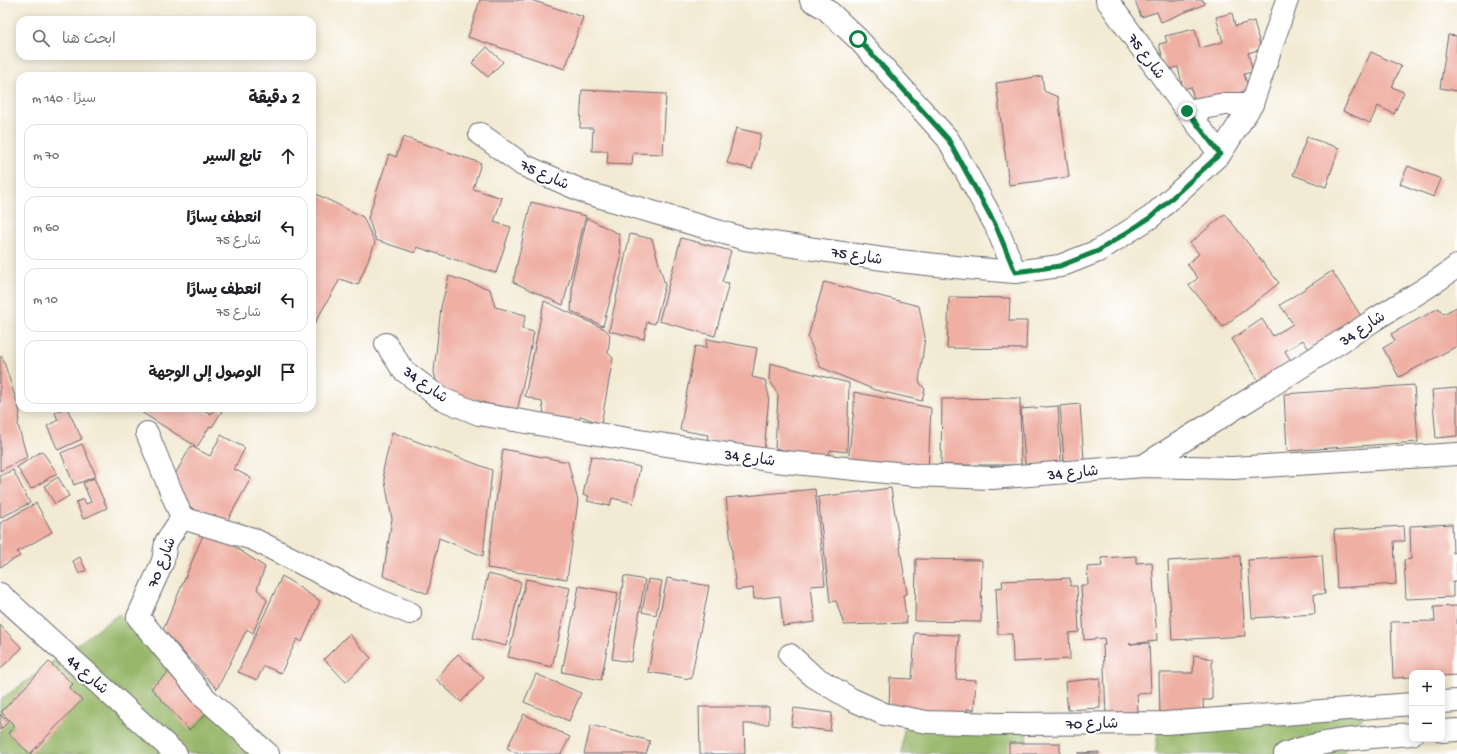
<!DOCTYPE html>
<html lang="ar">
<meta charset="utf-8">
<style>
:root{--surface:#fff;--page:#f6f6f6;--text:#202124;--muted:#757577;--line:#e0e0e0}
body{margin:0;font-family:"Gochi Hand","Playpen Sans Arabic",sans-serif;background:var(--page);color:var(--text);direction:rtl}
.controls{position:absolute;right:12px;bottom:12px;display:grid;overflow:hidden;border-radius:8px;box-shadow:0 2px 10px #0003}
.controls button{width:36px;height:36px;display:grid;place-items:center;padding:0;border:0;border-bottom:1px solid var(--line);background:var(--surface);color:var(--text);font:20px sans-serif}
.stop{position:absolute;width:12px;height:12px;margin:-9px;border:3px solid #0b8043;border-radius:50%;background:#fff}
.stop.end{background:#0b8043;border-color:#fff;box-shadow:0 1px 4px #0008}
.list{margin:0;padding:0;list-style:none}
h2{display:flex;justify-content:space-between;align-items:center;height:52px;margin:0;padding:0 16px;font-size:17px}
h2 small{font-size:13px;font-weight:400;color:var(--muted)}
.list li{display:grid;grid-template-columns:26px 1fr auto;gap:12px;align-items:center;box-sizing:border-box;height:64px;margin:0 8px 8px;padding:0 8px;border:1px solid var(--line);border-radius:12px}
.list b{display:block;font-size:15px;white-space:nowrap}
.list p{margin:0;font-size:13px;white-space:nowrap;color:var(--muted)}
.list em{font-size:13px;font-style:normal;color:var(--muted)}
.icon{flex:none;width:22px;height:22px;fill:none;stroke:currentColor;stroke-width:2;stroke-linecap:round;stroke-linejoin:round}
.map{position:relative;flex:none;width:1457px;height:754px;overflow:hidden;direction:ltr}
.search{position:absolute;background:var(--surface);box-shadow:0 2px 10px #0003;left:16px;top:16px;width:300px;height:44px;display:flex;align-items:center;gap:10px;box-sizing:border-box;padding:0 14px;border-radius:12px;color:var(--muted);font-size:15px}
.panel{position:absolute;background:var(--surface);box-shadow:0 2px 10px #0003;left:16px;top:72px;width:300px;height:340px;border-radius:12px;direction:rtl}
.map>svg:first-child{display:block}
</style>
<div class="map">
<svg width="1457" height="754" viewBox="0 0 1457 754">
<rect width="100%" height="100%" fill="#fff"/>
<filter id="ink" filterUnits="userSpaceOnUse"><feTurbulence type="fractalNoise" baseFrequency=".025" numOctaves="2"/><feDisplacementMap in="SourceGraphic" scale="8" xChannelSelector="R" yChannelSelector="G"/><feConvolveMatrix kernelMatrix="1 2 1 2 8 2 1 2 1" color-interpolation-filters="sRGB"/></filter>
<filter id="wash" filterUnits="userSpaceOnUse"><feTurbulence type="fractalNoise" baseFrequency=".012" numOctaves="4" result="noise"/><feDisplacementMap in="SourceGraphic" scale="16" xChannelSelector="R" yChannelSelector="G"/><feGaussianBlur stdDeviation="0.9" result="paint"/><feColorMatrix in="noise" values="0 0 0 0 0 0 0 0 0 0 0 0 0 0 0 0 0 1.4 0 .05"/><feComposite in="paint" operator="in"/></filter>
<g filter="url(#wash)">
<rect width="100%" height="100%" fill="#f2ead3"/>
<!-- forest -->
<g fill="#98b76a" stroke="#5d6c52">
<path d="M 119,614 L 261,754 L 0,754 L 0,700 Z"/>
<path d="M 1368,707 L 1343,754 L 1155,754 L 1158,731 Z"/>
<path d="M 904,722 L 1026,724 L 1027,754 L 902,754 Z"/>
</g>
<g id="blocks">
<!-- building -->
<g fill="#efafa3">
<path d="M 480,0 L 531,0 L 583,17 L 565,69 L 468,37 Z"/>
<path d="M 1135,0 L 1203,0 L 1205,4 L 1161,22 L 1157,12 L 1141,17 Z"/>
<path d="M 1232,13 L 1235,26 L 1254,21 L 1261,49 L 1248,53 L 1253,72 L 1244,74 L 1249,90 L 1195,104 L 1191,87 L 1183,89 L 1178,67 L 1166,70 L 1159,44 L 1167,42 L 1165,36 L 1195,29 L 1200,48 L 1223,42 L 1216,17 Z"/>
<path d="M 1448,35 L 1457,36 L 1457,91 L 1440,88 Z"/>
<path d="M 487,47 L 503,62 L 488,77 L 472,63 Z"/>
<path d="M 1371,52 L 1401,66 L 1392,87 L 1404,92 L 1394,114 L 1378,106 L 1370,123 L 1343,111 Z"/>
<path d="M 1042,76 L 1044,91 L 1058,97 L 1069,177 L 1009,185 L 996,83 Z"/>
<path d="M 582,90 L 666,94 L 663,154 L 633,153 L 632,165 L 607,164 L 608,151 L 592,151 L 593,128 L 580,128 Z"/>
<path d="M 736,128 L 761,134 L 752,169 L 727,163 Z"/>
<path d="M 403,137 L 481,163 L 473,189 L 502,198 L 494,222 L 511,227 L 496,273 L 417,247 L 415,253 L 376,240 L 368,218 L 389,154 L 396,157 Z"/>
<path d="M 1307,137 L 1339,148 L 1326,187 L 1293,175 Z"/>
<path d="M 1408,166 L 1441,179 L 1434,197 L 1400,184 Z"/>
<path d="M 312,192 L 363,217 L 375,243 L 358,285 L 340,279 L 312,328 Z"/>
<path d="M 531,202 L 586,216 L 563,305 L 513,282 Z"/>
<path d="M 1225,214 L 1279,283 L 1223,327 L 1189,285 L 1198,278 L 1187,264 L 1199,254 L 1190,243 Z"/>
<path d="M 587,218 L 619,234 L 621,259 L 603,326 L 571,311 L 573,276 Z"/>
<path d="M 630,234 L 652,239 L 665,285 L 655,324 L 647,322 L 644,339 L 609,331 Z"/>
<path d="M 681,238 L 731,251 L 722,282 L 729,283 L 715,336 L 659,321 Z"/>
<path d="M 1332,271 L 1363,319 L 1311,352 L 1303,340 L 1285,351 L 1294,366 L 1262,386 L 1232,339 L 1262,319 L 1273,336 L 1293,324 L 1280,305 Z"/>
<path d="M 449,276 L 490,289 L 495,307 L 526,315 L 522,329 L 534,332 L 517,412 L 439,390 L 434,372 L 441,307 Z"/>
<path d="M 824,282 L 919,306 L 925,337 L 919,382 L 925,389 L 922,401 L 875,390 L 820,367 L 808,337 Z"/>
<path d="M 949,297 L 1010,298 L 1009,321 L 1027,321 L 1026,349 L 947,348 Z"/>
<path d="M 544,301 L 605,329 L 610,335 L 608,353 L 613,358 L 601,424 L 581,416 L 575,425 L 544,414 L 542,402 L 525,396 Z"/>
<path d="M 1457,307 L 1457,346 L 1399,377 L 1383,348 L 1395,341 L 1391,334 L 1439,308 L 1443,314 Z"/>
<path d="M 707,339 L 757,348 L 752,377 L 765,380 L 769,396 L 764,451 L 707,441 L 708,435 L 680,430 L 695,346 L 706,348 Z"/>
<path d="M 2,356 L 20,412 L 18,425 L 27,457 L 0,471 L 0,358 Z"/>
<path d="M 770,363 L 849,383 L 847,452 L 830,450 L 828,460 L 775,448 L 778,395 L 769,379 Z"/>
<path d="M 1414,385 L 1418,442 L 1287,451 L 1284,394 Z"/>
<path d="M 1457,388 L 1457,436 L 1436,438 L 1432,390 Z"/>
<path d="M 854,392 L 931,408 L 928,471 L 848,462 L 854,408 Z"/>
<path d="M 1020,398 L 1021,465 L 941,465 L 942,399 Z"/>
<path d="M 1080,404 L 1084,460 L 1064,461 L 1060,406 Z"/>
<path d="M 1058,406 L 1061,461 L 1040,467 L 1025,463 L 1021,409 Z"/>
<path d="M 65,408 L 67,408 L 82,439 L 58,450 L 47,426 L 58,420 L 55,413 Z"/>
<path d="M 143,408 L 200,408 L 211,414 L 215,408 L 222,411 L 212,427 L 210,426 L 197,447 L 141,412 Z"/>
<path d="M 392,432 L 492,470 L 483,556 L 439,538 L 428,594 L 383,576 L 392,519 L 383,471 Z"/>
<path d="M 221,435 L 245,448 L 234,469 L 251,478 L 224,527 L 184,503 L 173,478 L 191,446 L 210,456 Z"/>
<path d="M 82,444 L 96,476 L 74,485 L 61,453 Z"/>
<path d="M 503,449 L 568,462 L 578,501 L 567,579 L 487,568 Z"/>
<path d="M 42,451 L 57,473 L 31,489 L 17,467 Z"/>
<path d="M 591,456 L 640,467 L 633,503 L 612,498 L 610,506 L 587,501 L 589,496 L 583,495 Z"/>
<path d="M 13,470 L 30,503 L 0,518 L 0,476 Z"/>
<path d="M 58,477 L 69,496 L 55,504 L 44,486 Z"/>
<path d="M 94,478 L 107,508 L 83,519 L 76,502 L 84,499 L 86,504 L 91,502 L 83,483 Z"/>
<path d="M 891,488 L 907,594 L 903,595 L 907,623 L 844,625 L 836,601 L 830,602 L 818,497 Z"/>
<path d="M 815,489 L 825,585 L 811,586 L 815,622 L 783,626 L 780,596 L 754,599 L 753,588 L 736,590 L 726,498 Z"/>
<path d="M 36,503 L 52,532 L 17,552 L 20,556 L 0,567 L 0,523 Z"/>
<path d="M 1452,524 L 1453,553 L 1457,552 L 1457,582 L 1453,582 L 1453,597 L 1406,599 L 1404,560 L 1411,559 L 1410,526 Z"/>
<path d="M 1404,526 L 1405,541 L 1394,541 L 1396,584 L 1337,588 L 1334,530 Z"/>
<path d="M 206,528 L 265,567 L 257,589 L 267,600 L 253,633 L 247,629 L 217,689 L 163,630 Z"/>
<path d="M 1322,555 L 1325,594 L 1314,594 L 1315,614 L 1252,618 L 1248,560 Z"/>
<path d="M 1136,556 L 1136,563 L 1152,562 L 1157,641 L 1129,644 L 1149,643 L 1151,693 L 1137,694 L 1138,712 L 1106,714 L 1103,645 L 1105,645 L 1104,638 L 1084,640 L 1081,585 L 1088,585 L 1087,567 L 1102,566 L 1101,558 Z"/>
<path d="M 1240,556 L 1245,636 L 1172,640 L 1168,561 Z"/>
<path d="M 80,557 L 86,570 L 79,574 L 73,561 Z"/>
<path d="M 916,559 L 982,560 L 981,622 L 915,621 Z"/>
<path d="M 488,574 L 521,582 L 506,646 L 473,638 Z"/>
<path d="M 282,576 L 320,601 L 302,642 L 297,639 L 281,673 L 264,666 L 257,680 L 238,672 Z"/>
<path d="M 624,576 L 645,580 L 631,662 L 612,659 Z"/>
<path d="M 667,578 L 709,586 L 691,679 L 648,672 Z"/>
<path d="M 1070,578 L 1070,586 L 1077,586 L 1079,632 L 1069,633 L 1070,659 L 1013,662 L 1012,634 L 998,634 L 996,588 L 1003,587 L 1002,581 Z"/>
<path d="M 526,579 L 570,588 L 552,667 L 508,657 Z"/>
<path d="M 648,579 L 662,581 L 656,615 L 642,612 Z"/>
<path d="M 579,586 L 618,593 L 601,680 L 562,672 Z"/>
<path d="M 1457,606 L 1457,675 L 1442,676 L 1442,673 L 1412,673 L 1412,677 L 1393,678 L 1391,622 L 1435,621 L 1434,607 Z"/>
<path d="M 0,625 L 22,648 L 0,669 Z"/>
<path d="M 915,633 L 959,635 L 956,679 L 976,680 L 974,710 L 967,709 L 966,716 L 889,706 L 890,678 L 912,679 Z"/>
<path d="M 349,634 L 371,658 L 346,682 L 324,659 Z"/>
<path d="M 458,654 L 484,678 L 461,702 L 436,679 Z"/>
<path d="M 1194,655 L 1212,659 L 1212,700 L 1203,700 L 1204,716 L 1160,718 L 1159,673 L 1193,673 Z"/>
<path d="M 49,662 L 73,684 L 69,688 L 82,700 L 30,754 L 8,733 L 15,726 L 1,712 Z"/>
<path d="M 169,672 L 206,714 L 189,730 L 151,688 Z"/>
<path d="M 536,674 L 581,693 L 569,721 L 524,702 Z"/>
<path d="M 1100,678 L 1100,708 L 1068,710 L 1065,682 Z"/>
<path d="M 699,707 L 769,707 L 769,724 L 744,724 L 745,754 L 700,754 Z"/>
<path d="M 794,708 L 832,713 L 830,731 L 791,726 Z"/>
<path d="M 0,714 L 8,722 L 0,730 Z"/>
<path d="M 524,714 L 570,737 L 561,754 L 518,754 L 507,748 Z"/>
<path d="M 591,725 L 650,741 L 646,754 L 584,754 Z"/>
<rect x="1009" y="743" width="51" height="11"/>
<path d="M 1099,752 L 1099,754 L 1078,754 L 1078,753 Z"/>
</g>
</g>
</g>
<g filter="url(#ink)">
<use href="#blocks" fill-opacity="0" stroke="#6b6870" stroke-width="1"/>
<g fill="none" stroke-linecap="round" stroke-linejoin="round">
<!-- minor casing -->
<g stroke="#6b6870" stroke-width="24">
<g id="minor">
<path d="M 811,0 L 825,8 L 858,39 L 948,139 L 996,226 L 1015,272"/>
<path d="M 1107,0 L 1187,111 L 1220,154"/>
<path d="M 1187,111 L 1225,104 L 1252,104"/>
<path d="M 480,134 L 523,165 L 587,193 L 745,239 L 890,260 L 955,267 L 1015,272 L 1060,266 L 1098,251 L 1151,217 L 1220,154 L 1252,104 L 1287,0"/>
<path d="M 386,344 L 403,370 L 440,398 L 479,414 L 646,442 L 775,461 L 915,475 L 992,478 L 1143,466 L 1233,468 L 1457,454"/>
<path d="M 147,433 L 182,518"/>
<path d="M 1143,466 C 1219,418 1296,371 1371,322 C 1400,303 1430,288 1457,266"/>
<path d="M 0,594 L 176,754"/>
<path d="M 790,655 L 813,676 L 851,699 L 884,714 L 927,722 L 999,724 L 1166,723 L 1412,704"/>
<path d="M 1442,702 L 1457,701"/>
<path d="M 1442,731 L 1457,730"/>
<path d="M 268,754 L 205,698 L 138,617 L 163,561 L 166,542 L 182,518 L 253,539 L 356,591 L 410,613"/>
<path d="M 1285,754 C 1323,739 1372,737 1412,734"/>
</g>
</g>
<!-- minor -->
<use href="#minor" stroke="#fff" stroke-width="22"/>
</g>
</g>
<g fill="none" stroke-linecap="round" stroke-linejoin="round" filter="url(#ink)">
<!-- route -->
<path stroke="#0b8043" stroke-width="5" d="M 858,39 L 948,139 L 996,226 L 1015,272 L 1060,266 L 1098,251 L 1151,217 L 1220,154 L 1187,111"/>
</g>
<g text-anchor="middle" stroke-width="4" stroke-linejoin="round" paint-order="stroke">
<!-- street labels -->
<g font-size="15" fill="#22223b" stroke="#fff">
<text transform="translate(1147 56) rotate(54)" y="5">شارع 75</text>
<text transform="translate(545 174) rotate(25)" y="5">شارع 75</text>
<text transform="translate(857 255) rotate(9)" y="5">شارع 75</text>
<text transform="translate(1362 328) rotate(-33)" y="5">شارع 34</text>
<text transform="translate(426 384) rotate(36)" y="5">شارع 34</text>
<text transform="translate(750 457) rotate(8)" y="5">شارع 34</text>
<text transform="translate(1073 472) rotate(-5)" y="5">شارع 34</text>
<text transform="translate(161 562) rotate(-68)" y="5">شارع 70</text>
<text transform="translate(88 674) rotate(42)" y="5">شارع 44</text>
<text transform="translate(1092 723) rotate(-1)" y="5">شارع 70</text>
</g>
</g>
</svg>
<div class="controls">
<button>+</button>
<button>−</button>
</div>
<div class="stop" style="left:858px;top:39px"></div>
<div class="stop end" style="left:1187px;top:111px"></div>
<div class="search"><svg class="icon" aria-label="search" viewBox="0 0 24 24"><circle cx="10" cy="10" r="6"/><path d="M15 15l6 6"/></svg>ابحث هنا</div>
<section class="panel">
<h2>2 دقيقة<small>سيرًا · 140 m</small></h2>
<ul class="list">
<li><svg class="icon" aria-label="ahead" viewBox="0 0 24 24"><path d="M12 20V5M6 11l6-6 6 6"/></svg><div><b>تابع السير</b></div><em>70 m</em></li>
<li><svg class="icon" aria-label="left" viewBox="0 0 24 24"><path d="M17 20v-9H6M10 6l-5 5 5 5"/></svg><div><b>انعطف يسارًا</b><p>شارع 75</p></div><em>60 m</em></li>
<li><svg class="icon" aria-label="left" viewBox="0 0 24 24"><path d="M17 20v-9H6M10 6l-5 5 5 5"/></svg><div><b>انعطف يسارًا</b><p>شارع 75</p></div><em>10 m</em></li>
<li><svg class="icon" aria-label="arrive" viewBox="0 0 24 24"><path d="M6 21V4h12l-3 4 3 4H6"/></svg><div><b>الوصول إلى الوجهة</b></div></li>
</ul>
</section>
</div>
